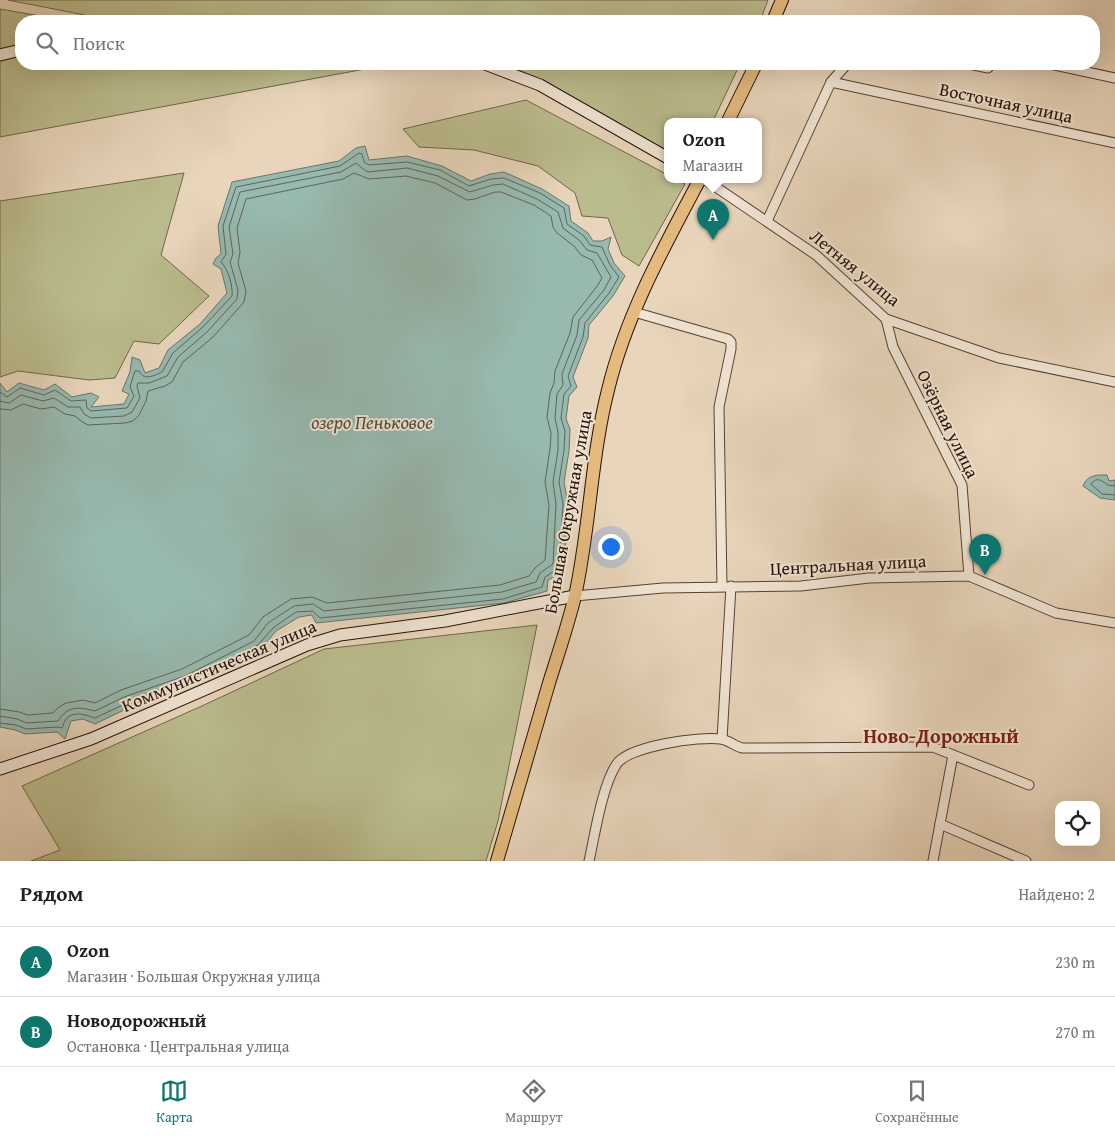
<!DOCTYPE html>
<html lang="ru">
<meta charset="utf-8">
<style>
:root{--surface:#fff;--page:#f2f2f2;--text:#202124;--muted:#757577;--line:#e0e0e0;--accent:#0f766e}
body{margin:0;font-family:"Gentium Book Plus",serif;background:var(--page);color:var(--text)}
.controls{position:absolute;right:15px;bottom:15px;display:grid;overflow:hidden;border-radius:10px;box-shadow:0 5px 20px #0002}
.controls button{width:45px;height:45px;display:grid;place-items:center;padding:0;border:0;border-bottom:1px solid var(--line);background:var(--surface);color:var(--text);font:25px sans-serif}
.you{position:absolute;left:610px;top:546px;width:18px;height:18px;margin:-12px;border:4px solid #fff;border-radius:50%;background:#1a73e8;box-shadow:0 0 0 8px #1a73e833}
.badge{display:grid;place-items:center;width:32px;height:32px;border-radius:50%;background:var(--accent);color:#fff;font-size:16px;font-weight:700}
.pin{position:absolute;translate:-50% -41px;filter:drop-shadow(0 1px 2px #0008)}
.pin::after{content:'';position:absolute;top:26px;width:18px;height:15px;background:inherit;clip-path:polygon(0 0,100% 0,50% 100%)}
.popup{position:absolute;left:664px;top:118px;width:98px;height:65px;box-sizing:border-box;display:grid;place-content:center;border-radius:10px;background:var(--surface);filter:drop-shadow(0 1px 4px #0005);font-size:16px;white-space:nowrap;color:var(--muted)}
.popup b{font-size:19px;color:var(--text)}
.popup::after{content:'';position:absolute;left:50%;top:100%;margin-left:-10px;border:10px solid transparent;border-top-color:var(--surface)}
.list{margin:0;padding:0;list-style:none}
h2{display:flex;justify-content:space-between;align-items:center;height:65px;margin:0;padding:0 20px;font-size:21px}
h2 small{font-size:16px;font-weight:400;color:var(--muted)}
.list li{display:grid;grid-template-columns:32px 1fr auto;gap:15px;align-items:center;box-sizing:border-box;height:70px;padding:0 20px;border-top:1px solid var(--line)}
.list b{display:block;font-size:19px;white-space:nowrap}
.list p{margin:0;font-size:16px;white-space:nowrap;color:var(--muted)}
.list em{font-size:16px;font-style:normal;color:var(--muted)}
.icon{flex:none;width:28px;height:28px;fill:none;stroke:currentColor;stroke-width:2;stroke-linecap:round;stroke-linejoin:round}
.map{position:relative;flex:none;width:1115px;height:861px;overflow:hidden}
.search{position:absolute;background:var(--surface);box-shadow:0 5px 20px #0002;left:15px;right:15px;top:15px;height:55px;display:flex;align-items:center;gap:12px;box-sizing:border-box;padding:0 18px;border-radius:20px;color:var(--muted);font-size:19px}
.sheet{height:205px;background:var(--surface)}
nav{display:flex;justify-content:space-around;align-items:center;box-sizing:border-box;height:70px;border-top:1px solid var(--line);background:var(--surface);font-size:14px;color:var(--muted)}
nav a{display:grid;justify-items:center;gap:2px}
nav .on{color:var(--accent)}
.map>svg:first-child{display:block}
</style>
<div class="map">
<svg width="1115" height="861" viewBox="0 0 1115 861">
<rect width="100%" height="100%" fill="#e8d5bb"/>
<filter id="stains"><feTurbulence type="fractalNoise" baseFrequency=".004" numOctaves="4"/><feColorMatrix values="0 0 0 0 .2 0 0 0 0 .09 0 0 0 0 .02 0 0 0 .5 -.17"/></filter>
<radialGradient id="worn" r=".72"><stop offset=".6" stop-color="#630" stop-opacity="0"/><stop offset="1" stop-color="#630" stop-opacity=".3"/></radialGradient>
<!-- green -->
<g fill="#bbbc8d" stroke="#70664a">
<path d="M 8,0 L 768,0 L 760,21 L 115,21 Z"/>
<path d="M 0,9 L 69,21 L 21,21 L 21,64 L 392,64 L 0,137 Z"/>
<path d="M 498,64 L 740,64 L 713,121 L 668,121 L 668,158 Z"/>
<path d="M 526,100 L 668,175 L 668,179 L 674,179 L 685,184 L 639,266 L 622,255 L 608,218 L 582,216 L 575,193 L 538,166 L 474,150 L 419,147 L 403,129 Z"/>
<path d="M 184,173 L 161,255 L 209,296 L 159,344 L 134,341 L 115,378 L 89,380 L 18,371 L 0,377 L 0,201 Z"/>
<path d="M 537,625 L 498,821 L 486,861 L 31,861 L 60,850 L 22,786 L 204,705 L 324,649 Z"/>
</g>
<!-- water -->
<g fill="#97b9af" stroke="#69756c">
<path d="M 365,146 L 369,160 L 407,156 L 442,166 L 471,181 L 490,174 L 504,172 L 542,189 L 569,206 L 571,221 L 588,233 L 593,241 L 602,241 L 611,237 L 608,249 L 614,263 L 625,276 L 613,296 L 589,325 L 588,338 L 573,377 L 577,387 L 569,396 L 566,419 L 570,429 L 569,451 L 564,482 L 568,504 L 564,573 L 548,580 L 547,591 L 504,603 L 316,623 L 312,615 L 299,617 L 276,631 L 261,649 L 189,686 L 128,708 L 95,724 L 83,719 L 71,721 L 65,739 L 57,732 L 25,734 L 15,730 L 0,727 L 0,383 L 7,392 L 19,383 L 44,390 L 55,384 L 72,397 L 91,393 L 99,397 L 91,407 L 124,404 L 129,394 L 122,391 L 130,372 L 132,357 L 140,360 L 145,373 L 159,368 L 168,350 L 200,324 L 227,293 L 221,269 L 213,264 L 216,258 L 221,254 L 218,226 L 232,182 L 339,161 L 356,148 Z"/>
<path d="M 1099,475 L 1107,475 L 1109,481 L 1115,480 L 1115,500 L 1100,498 L 1083,486 C 1086,478 1091,476 1099,475 Z"/>
</g>
<g fill="none" stroke-linecap="round" stroke-linejoin="round">
<!-- shore -->
<g stroke="#5e645b" stroke-width="1">
<path d="M 0,392 L 7,397 L 20,388 L 44,395 L 55,390 L 71,401 L 86,400 L 87,408 L 91,411 L 127,408 L 134,396 L 130,387 L 135,371 L 139,371 C 144,381 153,376 162,372 L 173,353 L 203,327 L 232,296 C 233,285 228,269 221,262 L 226,254 L 223,226 L 236,187 L 340,166 L 359,153 L 362,154 L 364,162 L 369,165 L 407,162 L 440,170 L 469,186 L 491,179 L 504,178 L 540,193 L 564,208 L 567,224 L 584,236 L 590,245 L 602,247 L 610,265 L 619,277 L 609,293 L 585,323 L 583,337 L 568,376 L 571,386 L 564,394 L 561,418 L 565,431 L 564,450 L 559,482 L 563,504 L 559,568 L 545,577 L 542,587 L 503,599 L 320,618 L 313,611 L 296,612 L 273,628 L 258,645 L 187,682 L 127,703 L 95,718 C 88,716 75,710 67,718 C 64,720 64,725 62,728 L 57,727 L 26,729 L 16,725 L 0,723"/>
<path d="M 0,401 L 9,403 L 21,395 L 43,401 L 54,398 L 68,407 L 80,407 L 84,414 L 91,418 L 124,416 L 132,412 L 140,398 L 137,386 L 138,383 L 149,383 L 167,376 L 178,357 L 207,332 L 237,299 L 238,290 L 230,262 L 233,254 L 229,227 L 240,192 L 341,172 L 356,163 L 363,169 L 368,172 L 407,168 L 438,176 L 470,192 L 493,185 L 503,184 L 537,199 L 558,212 L 563,228 L 579,240 L 587,250 L 597,253 L 611,277 L 604,290 L 579,320 L 577,335 L 562,374 L 563,385 L 557,394 L 555,418 L 558,432 L 558,450 L 553,482 L 556,504 L 553,564 L 540,573 L 536,582 L 502,592 L 324,611 L 313,604 L 294,606 L 268,623 L 254,641 L 185,676 L 124,697 L 95,711 C 79,707 68,705 58,721 L 27,723 L 17,719 L 0,716"/>
<path d="M 0,409 L 11,410 L 23,404 L 41,409 L 54,407 L 65,414 L 75,416 L 81,421 L 88,425 L 125,423 L 133,421 L 139,415 L 146,401 L 148,391 L 165,386 L 172,382 L 183,362 L 213,337 L 244,302 L 246,291 L 238,263 L 240,252 L 237,228 L 246,199 L 343,179 L 354,173 L 369,179 L 406,176 L 435,183 L 467,200 L 475,199 L 495,192 L 501,192 L 534,205 L 551,216 L 553,227 L 557,233 L 574,246 L 581,255 L 592,260 L 602,278 L 598,285 L 573,317 L 570,333 L 555,371 L 554,383 L 550,393 L 547,417 L 551,433 L 550,449 L 545,482 L 549,505 L 545,560 L 535,568 L 529,576 L 500,585 L 327,603 L 312,597 L 291,599 L 263,617 L 249,635 L 182,669 L 121,690 L 95,703 L 83,700 L 66,703 L 59,707 L 53,713 L 28,715 L 19,712 L 0,709"/>
<path d="M 1115,486 L 1108,485 C 1102,481 1097,476 1091,484 L 1102,494 L 1115,495"/>
</g>
<!-- street casing -->
<g stroke="#564134" stroke-width="11">
<g id="street">
<path d="M 969,64 L 988,68"/>
<path d="M 1050,64 L 1115,78"/>
<path d="M 831,82 L 1115,143"/>
<path d="M 704,179 L 816,255 L 886,319 L 999,358 L 1115,382"/>
<path d="M 767,221 L 831,82 L 847,64"/>
<path d="M 634,312 L 728,339 L 731,342 L 731,349 L 719,407 L 722,586"/>
<path d="M 886,319 L 893,347 L 962,485 L 969,576"/>
<path d="M 575,596 L 663,588 L 801,586 L 869,578 L 969,576 L 1056,613 L 1115,623"/>
<path d="M 722,739 L 731,586"/>
<path d="M 940,824 L 1026,861"/>
<path d="M 589,861 C 595,834 602,787 616,765 C 627,746 700,736 721,739 C 728,740 735,746 742,748 L 933,747 L 1029,785"/>
<path d="M 933,861 L 953,755"/>
</g>
</g>
<!-- secondary casing -->
<g stroke="#251007" stroke-width="13">
<g id="secondary">
<path d="M 0,55 L 21,50"/>
<path d="M 485,64 L 540,85 L 668,158"/>
<path d="M 0,769 L 91,739 L 307,645 L 340,635 L 445,621 L 575,596"/>
</g>
</g>
<!-- primary casing -->
<g stroke="#251007" stroke-width="14">
<g id="primary">
<path d="M 773,21 L 782,0"/>
<path d="M 728,121 L 756,64"/>
<path d="M 497,861 C 514,802 532,742 549,683 C 558,654 568,625 575,596 C 590,528 591,457 608,390 C 626,315 664,247 700,179"/>
</g>
</g>
<!-- street -->
<use href="#street" stroke="#f0e4d3" stroke-width="9"/>
<!-- secondary -->
<use href="#secondary" stroke="#f0e4d3" stroke-width="11"/>
<!-- primary -->
<use href="#primary" stroke="#e4ba7e" stroke-width="12"/>
</g>
<g text-anchor="middle" stroke-width="4" stroke-linejoin="round" paint-order="stroke">
<!-- street labels -->
<g font-size="18" fill="#251007" stroke="#f0e4d3">
<text transform="translate(1006 103) rotate(12)" y="6">Восточная улица</text>
<text transform="translate(855 268) rotate(39)" y="6">Летняя улица</text>
<text transform="translate(948 424) rotate(64)" y="6">Озёрная улица</text>
<text transform="translate(568 512) rotate(-80)" y="6">Большая Окружная улица</text>
<text transform="translate(848 565) rotate(-3)" y="6">Центральная улица</text>
<text transform="translate(219 666) rotate(-23)" y="6">Коммунистическая улица</text>
</g>
<!-- water labels -->
<g font-size="19" font-style="italic" fill="#4d4b42" stroke="#f0e4d3">
<text x="372" y="429">озеро Пеньковое</text>
</g>
<!-- quarter labels -->
<g font-size="20" font-weight="bold" fill="#7a1f14" stroke="#f0e4d3">
<text x="941" y="743">Ново-Дорожный</text>
</g>
</g>
<rect width="100%" height="100%" filter="url(#stains)"/>
<rect width="100%" height="100%" fill="url(#worn)"/>
</svg>
<div class="controls">
<button><svg class="icon" aria-label="locate" viewBox="0 0 24 24"><circle cx="12" cy="12" r="6"/><path d="M12 2v4M12 18v4M2 12h4M18 12h4"/></svg></button>
</div>
<div class="you"></div>
<div class="pin badge" style="left:713px;top:240px">A</div>
<div class="popup"><b>Ozon</b>Магазин</div>
<div class="pin badge" style="left:985px;top:575px">B</div>
<div class="search"><svg class="icon" aria-label="search" viewBox="0 0 24 24"><circle cx="10" cy="10" r="6"/><path d="M15 15l6 6"/></svg>Поиск</div>
</div>
<section class="sheet">
<h2>Рядом<small>Найдено: 2</small></h2>
<ul class="list">
<li><span class="badge">A</span><div><b>Ozon</b><p>Магазин · Большая Окружная улица</p></div><em>230 m</em></li>
<li><span class="badge">B</span><div><b>Новодорожный</b><p>Остановка · Центральная улица</p></div><em>270 m</em></li>
</ul>
</section>
<nav>
<a class="on"><svg class="icon" aria-label="map" viewBox="0 0 24 24"><path d="M3 6l6-2 6 2 6-2v14l-6 2-6-2-6 2zM9 4v14M15 6v14"/></svg>Карта</a>
<a><svg class="icon" aria-label="directions" viewBox="0 0 24 24"><path d="M12 3l9 9-9 9-9-9zM9 14v-3h6M13 9l2 2-2 2"/></svg>Маршрут</a>
<a><svg class="icon" aria-label="saved" viewBox="0 0 24 24"><path d="M7 4h10v16l-5-4-5 4z"/></svg>Сохранённые</a>
</nav>
